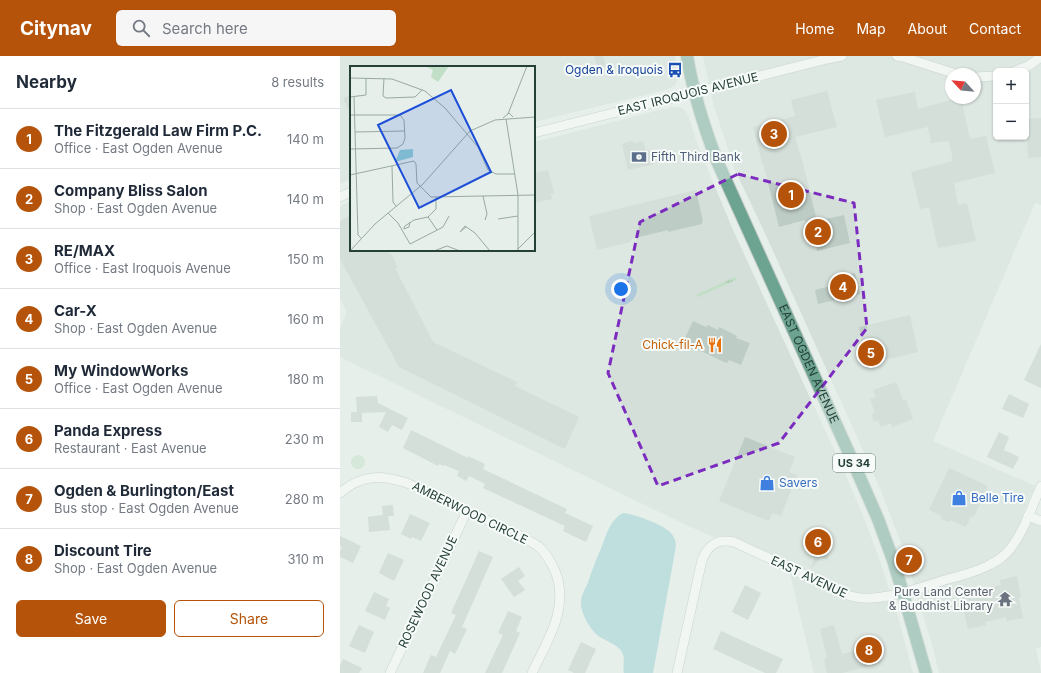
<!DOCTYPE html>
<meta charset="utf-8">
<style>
:root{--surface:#fff;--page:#f6f6f7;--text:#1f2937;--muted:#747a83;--line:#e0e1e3;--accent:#b45309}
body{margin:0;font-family:Inter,sans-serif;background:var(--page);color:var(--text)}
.controls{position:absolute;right:12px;top:12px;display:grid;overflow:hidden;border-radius:6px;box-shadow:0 1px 3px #0004}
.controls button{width:36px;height:36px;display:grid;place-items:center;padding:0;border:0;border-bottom:1px solid var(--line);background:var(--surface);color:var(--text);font:20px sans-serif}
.compass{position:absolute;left:605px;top:12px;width:36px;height:36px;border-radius:50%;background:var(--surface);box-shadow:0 1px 3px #0004;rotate:296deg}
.you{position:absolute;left:281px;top:233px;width:14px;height:14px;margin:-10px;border:3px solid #fff;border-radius:50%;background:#1a73e8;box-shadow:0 0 0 6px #1a73e833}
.badge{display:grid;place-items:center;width:26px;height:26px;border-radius:50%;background:var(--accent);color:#fff;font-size:13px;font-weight:700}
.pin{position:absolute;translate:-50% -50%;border:2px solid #fff;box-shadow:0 1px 4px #0006}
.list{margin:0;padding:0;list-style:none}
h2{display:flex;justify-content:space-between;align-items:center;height:52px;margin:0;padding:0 16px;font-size:17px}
h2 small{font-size:13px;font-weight:400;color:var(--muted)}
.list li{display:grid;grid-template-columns:26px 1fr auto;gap:12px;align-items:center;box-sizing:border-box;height:60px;padding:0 16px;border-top:1px solid var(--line)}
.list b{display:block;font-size:15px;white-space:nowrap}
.list p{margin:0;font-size:13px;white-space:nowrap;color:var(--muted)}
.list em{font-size:13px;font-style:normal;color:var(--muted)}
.actions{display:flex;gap:8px;padding:12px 16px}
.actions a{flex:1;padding:9px 0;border:1px solid var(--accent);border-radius:6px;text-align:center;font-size:14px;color:var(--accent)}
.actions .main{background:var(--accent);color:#fff}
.icon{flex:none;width:22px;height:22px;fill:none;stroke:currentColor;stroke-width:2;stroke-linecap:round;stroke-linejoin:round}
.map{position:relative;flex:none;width:701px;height:617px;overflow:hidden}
header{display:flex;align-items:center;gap:24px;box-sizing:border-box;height:56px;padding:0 20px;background:var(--accent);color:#fff}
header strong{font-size:19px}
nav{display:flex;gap:22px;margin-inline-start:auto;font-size:14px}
.search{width:280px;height:36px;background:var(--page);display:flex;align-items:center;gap:10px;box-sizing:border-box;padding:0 14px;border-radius:6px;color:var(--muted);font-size:15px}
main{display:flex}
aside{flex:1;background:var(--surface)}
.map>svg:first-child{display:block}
</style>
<header>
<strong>Citynav</strong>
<div class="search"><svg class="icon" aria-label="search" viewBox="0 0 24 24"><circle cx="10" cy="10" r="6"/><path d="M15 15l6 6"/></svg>Search here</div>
<nav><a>Home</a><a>Map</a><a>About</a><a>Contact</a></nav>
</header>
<main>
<aside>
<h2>Nearby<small>8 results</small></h2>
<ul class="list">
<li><span class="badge">1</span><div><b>The Fitzgerald Law Firm P.C.</b><p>Office · East Ogden Avenue</p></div><em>140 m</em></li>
<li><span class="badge">2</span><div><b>Company Bliss Salon</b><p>Shop · East Ogden Avenue</p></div><em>140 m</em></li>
<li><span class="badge">3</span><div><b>RE/MAX</b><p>Office · East Iroquois Avenue</p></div><em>150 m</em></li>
<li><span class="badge">4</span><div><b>Car-X</b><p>Shop · East Ogden Avenue</p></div><em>160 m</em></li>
<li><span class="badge">5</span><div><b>My WindowWorks</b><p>Office · East Ogden Avenue</p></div><em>180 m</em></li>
<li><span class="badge">6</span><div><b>Panda Express</b><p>Restaurant · East Avenue</p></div><em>230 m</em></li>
<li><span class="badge">7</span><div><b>Ogden &amp; Burlington/East</b><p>Bus stop · East Ogden Avenue</p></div><em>280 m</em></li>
<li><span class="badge">8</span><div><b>Discount Tire</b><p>Shop · East Ogden Avenue</p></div><em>310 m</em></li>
</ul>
<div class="actions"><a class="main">Save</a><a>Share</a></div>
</aside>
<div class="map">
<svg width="701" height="617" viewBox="0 0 701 617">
<defs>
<pattern id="grass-tufts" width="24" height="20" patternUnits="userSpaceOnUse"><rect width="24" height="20" fill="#c0dfc6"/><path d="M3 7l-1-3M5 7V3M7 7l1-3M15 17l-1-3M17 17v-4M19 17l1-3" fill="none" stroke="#a5c1ab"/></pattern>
</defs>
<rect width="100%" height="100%" fill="#e6efea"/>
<!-- built -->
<g fill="#d4dfd9" fill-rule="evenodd">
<path d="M 0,0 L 335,0 L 338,21 L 335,29 L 330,32 L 321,35 L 194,66 L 194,11 L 11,11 L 11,123 L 0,128 Z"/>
<path d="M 363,0 L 701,0 L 701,149 L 695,147 L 593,385 L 695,430 L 683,457 L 701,465 L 701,591 L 696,592 L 701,617 L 599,617 L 593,592 L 564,495 L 540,432 L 424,175 L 395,114 L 374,51 ZM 656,15 L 686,15 L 686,81 L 656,81 ZM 611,18 L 635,18 L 635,42 L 611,42 Z"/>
<path d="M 332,51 L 338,51 L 343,53 L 347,57 L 349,62 L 358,90 L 393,174 L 506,420 L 526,467 L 540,505 L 558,561 L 573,617 L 474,617 L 449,514 L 344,468 L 0,301 L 0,272 L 7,256 L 0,243 L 0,150 L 11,145 L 11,194 L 194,194 L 194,86 Z"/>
</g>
<!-- grass -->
<g fill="url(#grass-tufts)">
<path d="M 395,221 L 397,223 L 396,224 L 358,241 L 356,240 L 358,238 Z"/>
<circle cx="18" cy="406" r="7"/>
</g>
<!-- water -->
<path fill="#90cdd2" d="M 283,457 C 295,458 321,468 330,476 C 334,480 336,485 336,490 L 313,617 L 284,617 C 282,610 286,603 282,596 C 278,589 264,584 257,579 C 249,572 241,557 241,547 C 241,541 244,534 247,529 C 251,517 255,506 260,495 C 266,481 269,464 283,457 Z"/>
<!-- building -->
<g fill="#beccc6">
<path d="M 254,0 L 263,0 L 266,11 L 258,13 Z"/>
<path d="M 487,35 L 497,71 L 455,81 L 463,107 L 477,165 L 504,159 L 510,187 L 477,195 L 475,185 L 465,164 L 439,171 L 423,107 L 422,107 L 413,71 L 455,60 L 451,44 Z"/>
<path d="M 575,36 L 578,53 L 617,42 L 621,42 L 630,83 L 646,80 L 655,117 L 614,127 L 618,149 L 627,147 L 636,185 L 598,192 L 589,151 L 580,153 L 571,116 L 613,105 L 609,85 L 591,87 L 588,71 L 545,81 L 536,44 Z"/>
<path d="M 11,38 L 11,58 L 3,43 Z"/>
<path d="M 701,62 L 701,101 L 688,102 L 686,63 Z"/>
<path d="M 292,85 L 294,87 L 303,85 L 306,95 L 310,94 L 314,108 L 288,114 L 282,89 L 283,89 L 283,87 Z"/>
<path d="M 208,114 L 214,137 L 211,138 L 212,143 L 194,147 L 194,117 Z"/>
<path d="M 356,134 L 363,165 L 362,165 L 362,168 L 328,176 L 328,174 L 291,183 L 291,186 L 257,194 L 249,160 Z"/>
<path d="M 11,159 L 11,194 L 49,194 L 58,211 L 55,212 L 92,284 L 95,287 L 177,326 L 175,330 L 239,361 L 225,393 L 59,311 L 0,203 L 0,165 Z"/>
<path d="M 515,217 L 520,238 L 478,248 L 475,234 L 502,227 L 501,220 Z"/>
<path d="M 570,259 L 578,296 L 528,308 L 525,297 L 524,298 L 519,271 Z"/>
<path d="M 353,265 L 366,271 L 368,269 L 378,274 L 379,271 L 397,280 L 396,282 L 410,287 L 401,309 L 389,304 L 387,307 L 384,306 L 363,296 L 355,293 L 355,294 L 342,288 Z"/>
<path d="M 701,288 L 701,332 L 684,324 Z"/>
<path d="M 556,326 L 563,344 L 566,344 L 573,363 L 552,371 L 551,367 L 541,371 L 538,364 L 534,366 L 531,358 L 535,357 L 530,343 L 536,341 L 533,334 Z"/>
<path d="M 669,338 L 689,348 L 683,362 L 662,353 Z"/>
<path d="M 37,340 L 38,347 L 68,362 L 62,374 L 52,369 L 48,376 L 39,371 L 46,356 L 22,357 L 22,366 L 11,366 L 11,356 L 17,356 L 16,341 Z"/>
<path d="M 71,374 L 128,402 L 128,400 L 145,408 L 143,413 L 227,453 L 225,457 L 253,470 L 246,486 L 223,475 L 225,470 L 143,432 L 145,428 L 129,420 L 126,425 L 117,420 L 119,415 L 104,409 L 104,410 L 99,408 L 98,410 L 63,392 Z"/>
<path d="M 659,376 L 669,381 L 664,394 L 679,401 L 673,413 L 647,401 Z"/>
<path d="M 405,381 L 455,401 L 449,416 L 457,419 L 441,460 L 432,457 L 429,465 L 379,445 Z"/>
<path d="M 609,412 L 648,430 L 634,461 L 631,460 L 626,471 L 610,464 L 609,466 L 601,463 L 602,460 L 589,454 Z"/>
<path d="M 53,449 L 54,460 L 48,460 L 50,474 L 29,476 L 28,461 L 43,459 L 42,450 Z"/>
<path d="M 70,458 L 90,467 L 81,485 L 72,481 L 71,483 L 61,478 Z"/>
<path d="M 475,471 L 482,475 L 487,484 L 489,494 L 488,505 L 481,501 L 471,513 L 475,498 L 465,493 Z"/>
<path d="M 0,480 L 21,490 L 13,507 L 0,501 L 0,496 L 2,491 L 0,490 Z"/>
<path d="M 139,495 L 153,501 L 122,571 L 127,573 L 115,598 L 110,595 L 100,617 L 83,617 L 91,599 L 96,601 L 116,559 L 111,557 Z"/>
<path d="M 48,497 L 64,504 L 54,525 L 39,517 Z"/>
<path d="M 179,511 L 185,520 L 178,525 L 185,534 L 174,541 L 161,523 Z"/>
<path d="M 677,520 L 681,541 L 679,542 L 683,562 L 666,565 L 666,561 L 645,566 L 646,569 L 628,573 L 620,539 L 642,535 L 642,533 L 661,529 L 660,524 Z"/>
<path d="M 405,529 L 421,537 L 408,564 L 392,556 Z"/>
<path d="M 34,536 L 49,543 L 46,550 L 50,552 L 45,564 L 25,555 Z"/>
<path d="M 168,555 L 182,561 L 176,575 L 180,577 L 162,617 L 145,617 L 163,579 L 158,577 Z"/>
<path d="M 19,569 L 34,576 L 25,597 L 9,590 Z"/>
<path d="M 494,569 L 502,598 L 537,589 L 541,607 L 502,617 L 487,617 L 484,603 L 487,602 L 480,573 Z"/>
<path d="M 381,575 L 443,603 L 436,617 L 425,617 L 373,593 Z"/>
<path d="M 241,586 L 256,593 L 245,617 L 234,617 L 228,614 Z"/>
<path d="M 3,603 L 22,612 L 19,617 L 0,617 L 0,610 Z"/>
</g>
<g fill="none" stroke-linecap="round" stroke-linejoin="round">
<!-- street casing -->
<g stroke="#a8b7b1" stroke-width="10">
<g id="street">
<path d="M 557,0 L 563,1 L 616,18"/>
<path d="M 675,15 L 688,10 L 701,1"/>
<path d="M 635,21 L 656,20"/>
<path d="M 194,77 L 487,3 L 502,0"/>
<path d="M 0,141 L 11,136"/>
<path d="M 0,437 C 22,418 41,419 67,427 L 179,479 C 185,483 192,486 198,490 C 206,497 211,506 215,515 C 230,552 207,585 192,617"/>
<path d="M 688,460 L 701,465"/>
<path d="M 50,617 L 127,455"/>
<path d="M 337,617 L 362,504 C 368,489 377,482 394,486 L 510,540 C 540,548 578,532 608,523 C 622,519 638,516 651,508 C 658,505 665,499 670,493 C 684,476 692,450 701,430"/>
</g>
</g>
<!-- primary casing -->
<g stroke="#c2cac7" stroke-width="14">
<g id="primary">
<path id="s1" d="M 347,0 C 353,36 364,71 377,105 L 513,406 L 538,463 L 553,504 L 563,537 L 586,617"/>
</g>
</g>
<!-- street -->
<use href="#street" stroke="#fff" stroke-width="9"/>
<!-- primary -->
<use href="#primary" stroke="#6ca391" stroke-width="12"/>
</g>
<!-- marked area -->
<path d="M0 0H701V617H0ZM 398,118 L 514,147 L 527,272 L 439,387 L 318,430 L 268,317 L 300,166 Z" fill="#e6efea" fill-opacity=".55" fill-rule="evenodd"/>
<path fill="none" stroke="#7b2cbf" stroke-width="3" stroke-dasharray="8 5" stroke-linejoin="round" d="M 398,118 L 514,147 L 527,272 L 439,387 L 318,430 L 268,317 L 300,166 Z"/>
<!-- icons -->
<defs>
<g id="bus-bare" transform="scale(1.2)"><path d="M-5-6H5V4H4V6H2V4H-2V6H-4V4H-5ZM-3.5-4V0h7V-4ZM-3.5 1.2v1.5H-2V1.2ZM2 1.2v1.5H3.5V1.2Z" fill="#1a4fb4" stroke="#f7fbf9" stroke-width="2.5" paint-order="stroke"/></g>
<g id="bank-bare" transform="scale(1.2)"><path d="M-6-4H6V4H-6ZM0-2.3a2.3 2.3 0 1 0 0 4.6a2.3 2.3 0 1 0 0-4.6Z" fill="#5c6f8a" stroke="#f7fbf9" stroke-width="2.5" paint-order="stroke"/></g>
<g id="restaurant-bare" transform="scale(1.2)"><path d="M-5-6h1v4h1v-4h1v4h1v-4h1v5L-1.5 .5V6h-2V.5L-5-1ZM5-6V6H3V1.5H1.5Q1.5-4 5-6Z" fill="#e8710a" stroke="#f7fbf9" stroke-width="2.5" paint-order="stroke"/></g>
<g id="shop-bare" transform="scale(1.2)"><path d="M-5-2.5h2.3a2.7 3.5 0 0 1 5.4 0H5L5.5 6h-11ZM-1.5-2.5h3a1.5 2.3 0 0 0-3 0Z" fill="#3f7fe0" stroke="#f7fbf9" stroke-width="2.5" paint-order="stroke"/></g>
<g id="temple-bare" transform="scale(1.2)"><path d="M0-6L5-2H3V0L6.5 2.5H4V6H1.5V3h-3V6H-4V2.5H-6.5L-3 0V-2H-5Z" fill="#6b7280" stroke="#f7fbf9" stroke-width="2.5" paint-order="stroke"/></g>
</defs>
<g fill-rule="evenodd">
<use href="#bus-bare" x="335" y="14"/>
<use href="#bank-bare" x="299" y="101"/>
<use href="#restaurant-bare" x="375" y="289"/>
<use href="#shop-bare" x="427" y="427"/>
<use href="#shop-bare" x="619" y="442"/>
<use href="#temple-bare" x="665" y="543"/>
</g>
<g text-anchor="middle" stroke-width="4" stroke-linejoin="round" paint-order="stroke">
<!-- shield labels -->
<rect fill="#f7fbf9" stroke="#647971" stroke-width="1" x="493" y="398" width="42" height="18" rx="3"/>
<g font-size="11" font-weight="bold" fill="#254137">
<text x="514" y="411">US 34</text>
</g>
<!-- transit labels -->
<g font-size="12" fill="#164399" stroke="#f7fbf9" text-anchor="end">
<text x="323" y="18">Ogden &amp; Iroquois</text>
</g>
<!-- street labels -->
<g font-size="12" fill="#254137" stroke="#f7fbf9">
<text transform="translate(348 38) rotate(-14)" y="4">EAST IROQUOIS AVENUE</text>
<text dy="4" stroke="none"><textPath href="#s1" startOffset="332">EAST OGDEN AVENUE</textPath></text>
<text transform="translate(130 457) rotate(26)" y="4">AMBERWOOD CIRCLE</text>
<text transform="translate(469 521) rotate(25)" y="4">EAST AVENUE</text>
<text transform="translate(88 536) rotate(-65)" y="4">ROSEWOOD AVENUE</text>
</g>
<!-- service labels -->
<g font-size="12" fill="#4e5e75" stroke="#f7fbf9" text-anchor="start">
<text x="311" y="105">Fifth Third Bank</text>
</g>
<!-- food labels -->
<g font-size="12" fill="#c56008" stroke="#f7fbf9" text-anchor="end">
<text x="363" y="293">Chick-fil-A</text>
</g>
<!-- shop labels -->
<g font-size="12" fill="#366cbe" stroke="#f7fbf9" text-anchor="start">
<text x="439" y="431">Savers</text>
<text x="631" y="446">Belle Tire</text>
</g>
<!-- worship labels -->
<g font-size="12" fill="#5b616d" stroke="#f7fbf9" text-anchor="end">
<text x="653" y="540">Pure Land Center<tspan x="653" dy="14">&amp; Buddhist Library</tspan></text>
</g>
</g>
<!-- overview -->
<g transform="translate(10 10)">
<rect width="185" height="185" fill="#e6efea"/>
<path d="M 99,0 L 88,16 L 81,11 L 83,4 L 77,1 Z" fill="#c0dfc6"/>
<path d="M 63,83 L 63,91 L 45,96 L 50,84 Z" fill="#90cdd2"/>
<path fill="none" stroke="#99a9a2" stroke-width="1" d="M 0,12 L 42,13 L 75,25 L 95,42 L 128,81 L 138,104 L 146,108 L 165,108M 34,12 L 33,30 L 36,32 L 65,31 L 72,24M 0,31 L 16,29 L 16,12M 4,31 L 8,169 L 11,172M 158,48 L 177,0M 0,49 L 50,49 L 54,54 L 55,72 L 53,78 L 47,82 L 0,83M 153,52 L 159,47 L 163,51M 156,53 L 168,129 L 168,184M 5,66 L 55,65M 42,100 L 43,136 L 46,140M 0,109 L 64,95 L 66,98 L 67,117 L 81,131 L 185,129M 133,130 L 137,148 L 135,154M 38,147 L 48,157 L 60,178 L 93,161 L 99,150M 78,151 L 86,143 L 86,131M 78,151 L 87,164M 148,153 L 168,150M 60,156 L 59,161 L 54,163 L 54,161 L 55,160 L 64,154 L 78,151M 116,161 L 110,166 L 115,160 L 125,167 L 140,185M 167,184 L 185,166M 0,185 L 25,158 L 73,118 L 120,65 L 145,54 L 185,51M 84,185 L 97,180 L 110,185"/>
<path fill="#1d4ed8" fill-opacity="0.15" stroke="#1d4ed8" stroke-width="2" d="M 101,24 L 141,106 L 69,142 L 28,59 Z"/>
<rect width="185" height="185" fill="none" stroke="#254137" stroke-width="2"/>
</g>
</svg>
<div class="controls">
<button>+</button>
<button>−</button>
</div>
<svg class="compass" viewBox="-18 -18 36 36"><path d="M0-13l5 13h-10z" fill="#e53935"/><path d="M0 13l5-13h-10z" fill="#747a83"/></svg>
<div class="you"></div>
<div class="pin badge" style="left:451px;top:139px">1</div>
<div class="pin badge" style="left:478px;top:176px">2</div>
<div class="pin badge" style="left:434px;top:78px">3</div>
<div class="pin badge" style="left:503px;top:231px">4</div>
<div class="pin badge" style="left:531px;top:297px">5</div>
<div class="pin badge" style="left:478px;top:486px">6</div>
<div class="pin badge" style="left:569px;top:504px">7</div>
<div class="pin badge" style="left:529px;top:594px">8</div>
</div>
</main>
